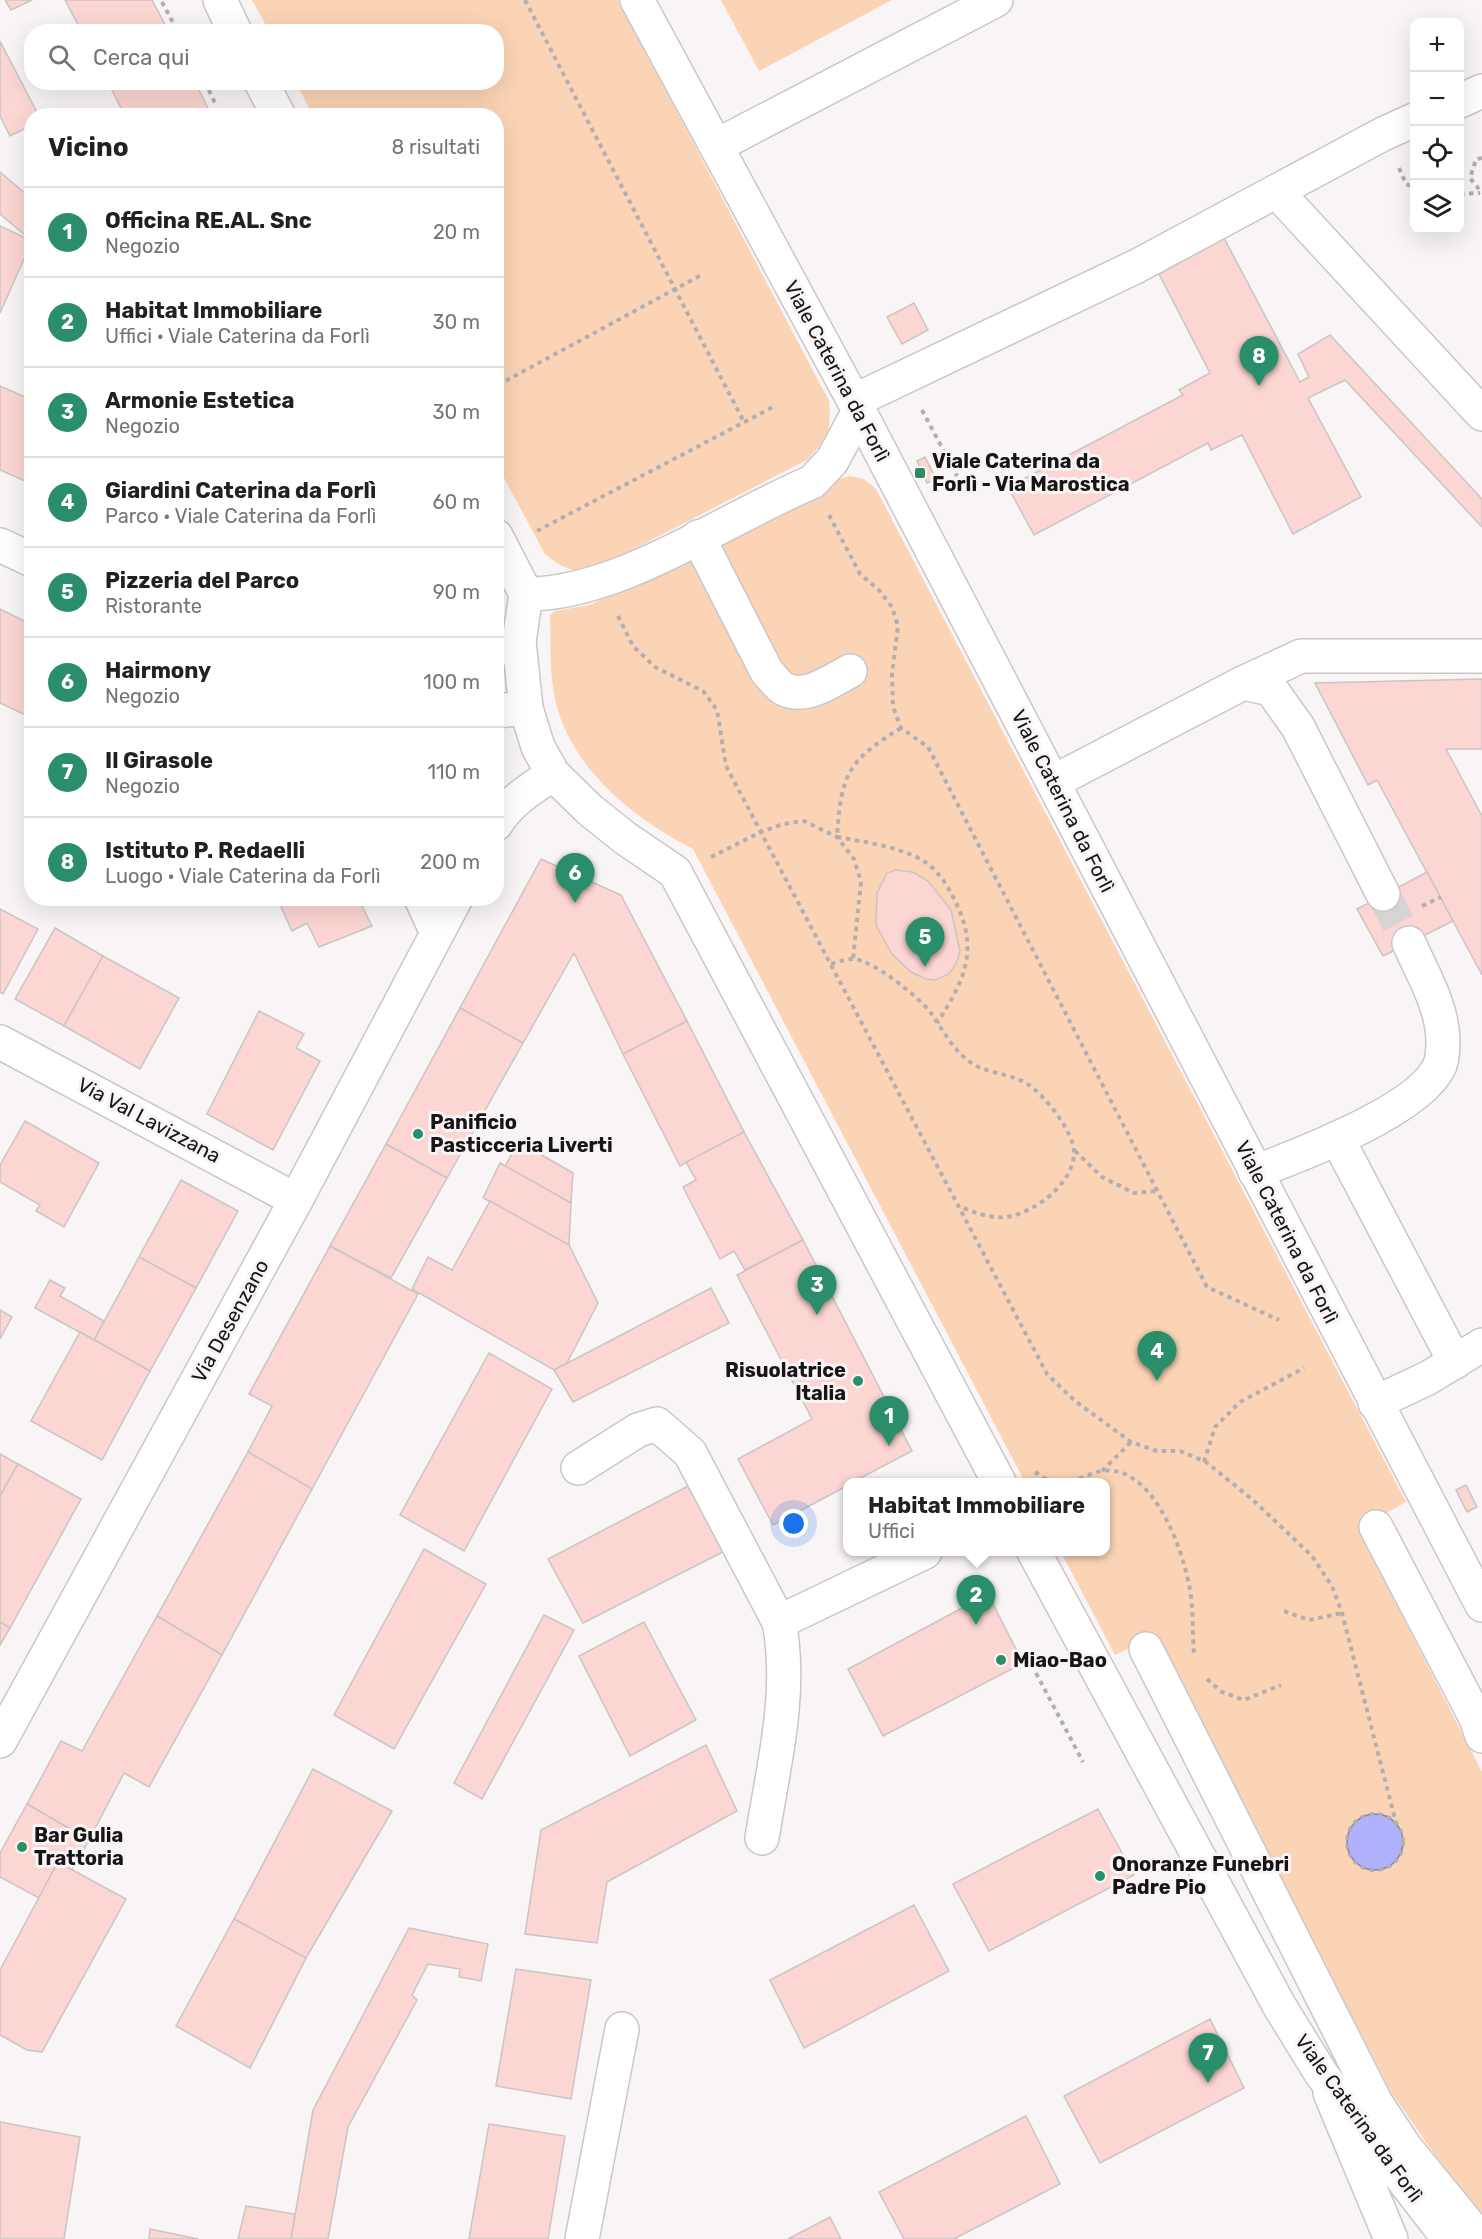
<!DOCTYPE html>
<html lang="it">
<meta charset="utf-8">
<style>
:root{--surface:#fff;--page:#f6f6f6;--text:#202124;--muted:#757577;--line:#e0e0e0;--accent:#298e69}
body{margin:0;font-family:Rubik,sans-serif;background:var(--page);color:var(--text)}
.controls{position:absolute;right:18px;top:18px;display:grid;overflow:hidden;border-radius:12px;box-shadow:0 6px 24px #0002}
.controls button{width:54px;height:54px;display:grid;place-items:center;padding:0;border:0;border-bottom:2px solid var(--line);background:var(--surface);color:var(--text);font:30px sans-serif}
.you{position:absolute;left:794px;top:1524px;width:21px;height:21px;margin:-15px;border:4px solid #fff;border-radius:50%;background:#1a73e8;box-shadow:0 0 0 9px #1a73e833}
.badge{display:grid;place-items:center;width:39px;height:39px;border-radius:50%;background:var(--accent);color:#fff;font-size:20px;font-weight:700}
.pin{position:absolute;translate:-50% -50px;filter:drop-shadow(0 2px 3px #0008)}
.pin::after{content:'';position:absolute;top:32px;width:21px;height:18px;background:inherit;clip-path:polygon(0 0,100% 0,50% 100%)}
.popup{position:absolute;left:843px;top:1478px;width:267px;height:78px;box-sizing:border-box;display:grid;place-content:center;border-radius:12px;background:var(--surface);filter:drop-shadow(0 2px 4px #0005);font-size:20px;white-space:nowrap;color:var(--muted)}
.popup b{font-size:22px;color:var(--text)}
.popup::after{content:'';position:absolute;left:50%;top:100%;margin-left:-12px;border:12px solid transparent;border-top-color:var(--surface)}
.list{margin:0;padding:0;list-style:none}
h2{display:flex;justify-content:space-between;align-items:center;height:78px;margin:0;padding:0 24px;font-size:26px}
h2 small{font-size:20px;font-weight:400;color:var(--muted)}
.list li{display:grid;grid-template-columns:39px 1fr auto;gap:18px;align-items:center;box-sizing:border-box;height:90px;padding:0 24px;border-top:2px solid var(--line)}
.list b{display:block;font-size:22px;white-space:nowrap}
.list p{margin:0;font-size:20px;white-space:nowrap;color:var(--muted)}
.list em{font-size:20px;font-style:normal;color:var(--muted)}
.icon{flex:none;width:33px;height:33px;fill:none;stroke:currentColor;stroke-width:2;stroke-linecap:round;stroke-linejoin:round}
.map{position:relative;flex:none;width:1482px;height:2239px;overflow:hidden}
.search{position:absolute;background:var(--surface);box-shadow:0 6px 24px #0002;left:24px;top:24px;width:480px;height:66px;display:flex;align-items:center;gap:15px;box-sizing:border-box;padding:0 21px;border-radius:24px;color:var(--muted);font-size:22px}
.panel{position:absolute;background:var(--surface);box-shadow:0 6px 24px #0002;left:24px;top:108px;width:480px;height:798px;border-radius:24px}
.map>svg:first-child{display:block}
</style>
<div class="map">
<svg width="1482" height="2239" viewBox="0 0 1482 2239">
<rect width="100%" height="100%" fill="#f9f4f6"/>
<!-- green -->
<g fill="#fbd4b5">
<path d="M 252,0 L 618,0 L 829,401 C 832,430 827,439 807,460 L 589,572 C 570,571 559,566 545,554 L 497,465 L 496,116 L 313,115 L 296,83 L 496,82 L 496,32 L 269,31 Z"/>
<path d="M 721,0 L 892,0 L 759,71 Z"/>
<path d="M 850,476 L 864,479 L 876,489 L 1406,1502 L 1358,1529 L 1482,1772 L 1482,2213 L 1447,2172 L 1391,2092 L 1156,1636 L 1115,1655 L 1061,1552 L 1105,1552 L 1105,1482 L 1025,1482 L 693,849 C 634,819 572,769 556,703 C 549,675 551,643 550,615 L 555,611 L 590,605 L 839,479 Z"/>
</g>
<!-- water -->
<circle fill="#b1b2fd" stroke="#8383b8" stroke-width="1.5" cx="1375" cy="1842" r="28"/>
<!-- building -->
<g fill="#fcd6d2" stroke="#cac5c4" stroke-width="1.5">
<path d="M 5,0 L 32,0 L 11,10 Z"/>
<path d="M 65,0 L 152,0 L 169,32 L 82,32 Z"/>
<path d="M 0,41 L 39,116 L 32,116 L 32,125 L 10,136 L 0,116 Z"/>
<path d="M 108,82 L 195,82 L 212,116 L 125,116 Z"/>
<path d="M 0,172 L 32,199 L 32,241 L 0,214 Z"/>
<path d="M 0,226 L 32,241 L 0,313 Z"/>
<path d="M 1224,238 L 1300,382 L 1309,377 L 1298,354 L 1330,335 L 1482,499 L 1482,527 L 1345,380 L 1308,398 L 1361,497 L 1293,534 L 1242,435 L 1211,450 L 1208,443 L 1034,535 L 1008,487 L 1183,395 L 1179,390 L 1210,373 L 1159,274 Z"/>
<path d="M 914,303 L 928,330 L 902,344 L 887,317 Z"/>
<path d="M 0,386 L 32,400 L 32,484 L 0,470 Z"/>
<path d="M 925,457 L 936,479 L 927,483 L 917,461 Z"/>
<path d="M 0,609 L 32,625 L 32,718 L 0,703 Z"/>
<path d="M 1482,679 L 1482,749 L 1446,749 L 1482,816 L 1482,975 L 1377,780 L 1368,785 L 1315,683 Z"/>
<path d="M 541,859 L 621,895 L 687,1021 L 623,1054 L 574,953 L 523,1043 L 460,1008 Z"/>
<path d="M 896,870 L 913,872 L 928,881 L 951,910 L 960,951 L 956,964 L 949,974 L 935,980 L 926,979 L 911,972 L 892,954 L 876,925 L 877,893 L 887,873 Z"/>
<path d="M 1427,872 L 1453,921 L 1383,956 L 1357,909 Z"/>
<path d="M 277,898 L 358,898 L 372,926 L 319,947 L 307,923 L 292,931 Z"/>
<path d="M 0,909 L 38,929 L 3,994 L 0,992 Z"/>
<path d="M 55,928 L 103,956 L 64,1026 L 15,999 Z"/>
<path d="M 103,956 L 179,998 L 140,1069 L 64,1026 Z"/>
<path d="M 460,1008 L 523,1043 L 447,1178 L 386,1144 Z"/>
<path d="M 259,1011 L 304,1034 L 296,1048 L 320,1061 L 273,1150 L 207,1114 Z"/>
<path d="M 687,1021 L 744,1132 L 680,1166 L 623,1054 Z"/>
<path d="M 25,1121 L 99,1163 L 64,1227 L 36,1211 L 40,1205 L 0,1182 L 0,1165 Z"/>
<path d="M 744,1132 L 803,1240 L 745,1270 L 734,1251 L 720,1259 L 683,1187 L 696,1180 L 686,1162 Z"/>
<path d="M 519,1142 L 573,1173 L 571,1203 L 505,1166 Z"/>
<path d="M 386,1144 L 447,1178 L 391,1278 L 330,1246 Z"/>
<path d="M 500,1163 L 571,1203 L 569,1245 L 483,1198 Z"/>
<path d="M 181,1180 L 238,1211 L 196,1288 L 139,1257 Z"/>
<path d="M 490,1201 L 569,1245 L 598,1303 L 567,1363 L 554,1370 L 412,1289 L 428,1257 L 452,1270 Z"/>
<path d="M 803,1240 L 912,1451 L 853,1482 L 847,1482 L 847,1486 L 773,1525 L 738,1459 L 812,1419 L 737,1275 Z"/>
<path d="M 330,1246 L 418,1294 L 312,1489 L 248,1452 L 272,1406 L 249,1394 Z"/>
<path d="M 139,1257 L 196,1288 L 150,1371 L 94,1340 Z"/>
<path d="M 50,1280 L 65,1288 L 60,1296 L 104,1321 L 94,1340 L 35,1308 Z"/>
<path d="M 711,1288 L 729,1323 L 573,1402 L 554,1370 Z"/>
<path d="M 0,1310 L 12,1317 L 0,1339 Z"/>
<path d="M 80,1332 L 150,1371 L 102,1460 L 31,1421 Z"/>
<path d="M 489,1353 L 552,1389 L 464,1551 L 400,1515 Z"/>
<path d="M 248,1452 L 312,1489 L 222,1655 L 157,1616 Z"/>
<path d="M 0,1454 L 18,1464 L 0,1496 Z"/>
<path d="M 18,1464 L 81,1499 L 10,1628 L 0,1622 L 0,1496 Z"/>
<path d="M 1466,1485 L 1477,1507 L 1467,1512 L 1456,1490 Z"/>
<path d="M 688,1486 L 723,1552 L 583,1623 L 548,1559 Z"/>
<path d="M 424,1549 L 486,1584 L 394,1749 L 334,1715 Z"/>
<path d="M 988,1594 L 1023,1663 L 883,1736 L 848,1669 Z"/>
<path d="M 544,1615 L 574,1630 L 482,1799 L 454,1783 Z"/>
<path d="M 157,1616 L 222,1655 L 149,1787 L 124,1773 L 89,1840 L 27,1804 L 61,1741 L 82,1751 Z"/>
<path d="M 0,1622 L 10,1628 L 0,1645 Z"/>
<path d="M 644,1622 L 696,1720 L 630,1756 L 579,1656 Z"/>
<path d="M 706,1745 L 737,1811 L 607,1882 L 597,1943 L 525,1934 L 541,1830 Z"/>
<path d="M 313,1769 L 392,1811 L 306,1958 L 234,1919 Z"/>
<path d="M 27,1804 L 89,1840 L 72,1870 L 58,1862 L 39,1898 L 0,1877 L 0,1853 Z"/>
<path d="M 1098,1809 L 1134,1875 L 989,1951 L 953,1884 Z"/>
<path d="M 58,1862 L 126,1899 L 42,2052 L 27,2050 L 0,2035 L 0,1970 Z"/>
<path d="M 914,1905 L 949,1971 L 804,2048 L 770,1980 Z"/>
<path d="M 234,1919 L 306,1958 L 250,2068 L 176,2026 Z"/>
<path d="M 409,1928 L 488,1944 L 481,1981 L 459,1977 L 460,1969 L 428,1964 L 412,1995 L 417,2000 L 348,2127 L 328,2239 L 291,2239 L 313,2110 Z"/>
<path d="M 516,1969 L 591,1980 L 571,2099 L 496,2086 Z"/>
<path d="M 1210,2019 L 1244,2088 L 1100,2163 L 1064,2096 Z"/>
<path d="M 1026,2116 L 1060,2184 L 954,2239 L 904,2239 L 879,2192 Z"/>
<path d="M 0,2122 L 80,2137 L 64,2239 L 0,2239 Z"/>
<path d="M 489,2124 L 565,2136 L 548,2239 L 469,2239 Z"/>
<path d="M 246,2206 L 295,2214 L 291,2239 L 238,2239 Z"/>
<path d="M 830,2217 L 841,2239 L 788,2239 Z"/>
<path d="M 150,2229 L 198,2239 L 149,2239 Z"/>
</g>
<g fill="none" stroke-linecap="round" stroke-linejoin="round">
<!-- minor-tunnel -->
<path stroke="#d7d3d4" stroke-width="33" stroke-dasharray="33 16" stroke-linecap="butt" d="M 1383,894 L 1409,943"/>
<!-- minor casing -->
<g stroke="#cbc7c9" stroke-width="36">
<g id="minor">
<path d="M 1460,101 L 1482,91"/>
<path d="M 716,146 L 996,0"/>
<path d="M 1278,193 L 1482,414"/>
<path d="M 854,401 L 1137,266 L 1383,134 L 1414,120"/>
<path d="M 698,537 L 767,672 C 772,677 778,686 784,689 C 806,700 831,681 850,671"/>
<path d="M 0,545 L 32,560"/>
<path d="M 496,650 L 519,642"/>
<path d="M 1243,683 L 1301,656 L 1482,656"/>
<path d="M 496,711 L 526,708"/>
<path d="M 1053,782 L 1243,683 L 1271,689 L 1298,727 L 1383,894"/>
<path d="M 496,824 C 509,802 532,788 553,774"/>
<path d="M 421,898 L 437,933"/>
<path d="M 0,1042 L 296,1200"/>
<path d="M 1337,1138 L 1455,1362"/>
<path d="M 1255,1172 C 1300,1155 1421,1110 1440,1065 C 1442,1059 1443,1049 1443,1042 C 1443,1007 1423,975 1409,943"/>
<path d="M 1375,1403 L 1428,1378 L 1482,1345"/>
<path d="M 578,1468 L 638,1430 L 657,1424 L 690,1453 L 779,1622"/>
<path d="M 1376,1527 L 1476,1718 L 1482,1736"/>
<path d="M 1146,1649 L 1376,2103 L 1405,2147 L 1480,2239"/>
<path d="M 0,1741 L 296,1200 L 456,898"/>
<path d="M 762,1838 C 773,1768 793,1692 779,1622 L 925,1552"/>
<path d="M 1330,2093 L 1391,2239"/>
<path d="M 582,2239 L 622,2029"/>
</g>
</g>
<!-- major casing -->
<g stroke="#cbc7c9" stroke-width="36">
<g id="major">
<path d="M 220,0 L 235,32"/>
<path d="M 637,0 L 854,401 L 1482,1605"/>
<path d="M 261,82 L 279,116"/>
<path d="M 496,536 L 526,594 L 519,642 L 526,708 L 538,747 L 553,774 L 590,810 L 625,838 L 675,872 L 999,1482"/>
<path d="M 526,594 C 618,595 726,518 812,482 L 832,461 L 859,411"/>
<path d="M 1034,1552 L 1280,2007 L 1322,2075 L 1449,2239"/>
</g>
</g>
<!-- path -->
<g stroke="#b3afb1" stroke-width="4" stroke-dasharray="4.5 4.5" stroke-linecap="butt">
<path d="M 525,0 L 744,422"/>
<path d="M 162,2 L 178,32"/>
<path d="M 205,82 L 215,103"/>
<path d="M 1482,158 L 1476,159 L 1470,178 L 1482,193"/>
<path d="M 1399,168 L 1406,184 L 1414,187"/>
<path d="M 1460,194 L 1480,193"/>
<path d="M 498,385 L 703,274"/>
<path d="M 922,410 L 957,476"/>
<path d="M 829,515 L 860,574 L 879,590 L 892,607 L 898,626 L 892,675 L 893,707 L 901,728 L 928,747 L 1207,1287 L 1279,1320"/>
<path d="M 537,531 L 773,407"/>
<path d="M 618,616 L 633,646 L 655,667 L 703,691 L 717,710 L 726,766 L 1047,1374 L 1075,1401 L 1131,1442 L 1157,1451 L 1180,1451 L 1206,1462 L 1253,1500 L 1312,1556 L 1332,1586 L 1342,1613 L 1396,1823"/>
<path d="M 901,728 C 847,761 841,775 837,837 C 864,842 897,846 922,860 C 934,867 946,882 952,895 C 980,946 967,977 937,1023"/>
<path d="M 711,857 L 761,832 L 783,824 L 804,821 L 837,837 L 854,859 L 861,882 L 853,959"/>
<path d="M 1422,906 L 1441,897"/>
<path d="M 831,964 C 837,962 846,959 853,959 C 873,960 919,997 931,1013 C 943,1030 952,1049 970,1062 C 986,1074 1012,1073 1029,1085 C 1045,1096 1074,1132 1074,1152 C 1074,1173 1057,1192 1040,1203 C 1009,1223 991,1220 959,1206"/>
<path d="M 1075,1151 L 1102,1177 L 1134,1193 L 1157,1191"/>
<path d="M 1204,1462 L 1215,1427 L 1240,1402 L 1304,1368"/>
<path d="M 1102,1471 L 1131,1442"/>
<path d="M 1035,1472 L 1050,1482 L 1058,1482"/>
<path d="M 1071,1482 C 1080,1479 1091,1473 1101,1471 C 1152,1463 1182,1547 1189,1585 C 1194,1607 1192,1632 1194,1654"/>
<path d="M 1284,1611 L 1309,1620 L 1342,1613"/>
<path d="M 1036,1673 L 1083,1762"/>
<path d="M 1207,1679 L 1222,1692 L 1244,1700 L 1281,1685"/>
<circle cx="1375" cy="1842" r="28"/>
</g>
<!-- minor -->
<use href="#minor" stroke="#fff" stroke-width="33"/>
<!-- major -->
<use href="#major" stroke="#fff" stroke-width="33"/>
</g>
<!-- markers -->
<g fill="#298e69" stroke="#f9f4f6" stroke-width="2">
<rect x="914" y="467" width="12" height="12" rx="3"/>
<circle cx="418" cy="1134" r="6"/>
<circle cx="858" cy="1381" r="6"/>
<circle cx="1001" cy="1660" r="6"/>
<circle cx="22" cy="1847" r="6"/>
<circle cx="1100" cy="1876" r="6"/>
</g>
<g text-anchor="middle" stroke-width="6" stroke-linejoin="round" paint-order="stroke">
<!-- street labels -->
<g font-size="20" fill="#171516" stroke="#f9f4f6">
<text transform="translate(837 371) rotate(62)" y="7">Viale Caterina da Forlì</text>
<text transform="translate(1063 801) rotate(63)" y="7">Viale Caterina da Forlì</text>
<text transform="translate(149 1120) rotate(28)" y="7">Via Val Lavizzana</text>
<text transform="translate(1287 1232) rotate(63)" y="7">Viale Caterina da Forlì</text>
<text transform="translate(230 1321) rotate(-61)" y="7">Via Desenzano</text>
<text transform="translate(1359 2118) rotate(54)" y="7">Viale Caterina da Forlì</text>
</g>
<!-- poi labels -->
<g font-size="20" font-weight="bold" fill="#171516" stroke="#f9f4f6" text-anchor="start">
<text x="932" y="468">Viale Caterina da<tspan x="932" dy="23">Forlì - Via Marostica</tspan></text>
<text x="430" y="1129">Panificio<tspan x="430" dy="23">Pasticceria Liverti</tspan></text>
<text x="846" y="1377" text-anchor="end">Risuolatrice<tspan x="846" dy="23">Italia</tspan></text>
<text x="1013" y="1667">Miao-Bao</text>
<text x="34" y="1842">Bar Gulia<tspan x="34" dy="23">Trattoria</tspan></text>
<text x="1112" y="1871">Onoranze Funebri<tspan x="1112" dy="23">Padre Pio</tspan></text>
</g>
</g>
</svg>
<div class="controls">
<button>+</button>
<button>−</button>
<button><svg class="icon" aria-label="locate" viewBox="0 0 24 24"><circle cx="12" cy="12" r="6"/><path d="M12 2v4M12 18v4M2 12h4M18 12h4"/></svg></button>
<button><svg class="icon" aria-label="layers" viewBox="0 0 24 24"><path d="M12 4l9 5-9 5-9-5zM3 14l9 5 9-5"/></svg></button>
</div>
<div class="you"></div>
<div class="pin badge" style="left:889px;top:1446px">1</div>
<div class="pin badge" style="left:976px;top:1625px">2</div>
<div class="popup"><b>Habitat Immobiliare</b>Uffici</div>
<div class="pin badge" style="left:817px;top:1315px">3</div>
<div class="pin badge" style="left:1157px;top:1381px">4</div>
<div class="pin badge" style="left:925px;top:967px">5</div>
<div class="pin badge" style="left:575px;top:903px">6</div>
<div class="pin badge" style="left:1208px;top:2083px">7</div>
<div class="pin badge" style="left:1259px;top:386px">8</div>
<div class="search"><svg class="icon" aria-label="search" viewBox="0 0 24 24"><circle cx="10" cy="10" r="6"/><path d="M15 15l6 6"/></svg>Cerca qui</div>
<section class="panel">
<h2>Vicino<small>8 risultati</small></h2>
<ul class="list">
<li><span class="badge">1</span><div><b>Officina RE.AL. Snc</b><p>Negozio</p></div><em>20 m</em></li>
<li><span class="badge">2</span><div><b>Habitat Immobiliare</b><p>Uffici · Viale Caterina da Forlì</p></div><em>30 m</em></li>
<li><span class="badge">3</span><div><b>Armonie Estetica</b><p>Negozio</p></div><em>30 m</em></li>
<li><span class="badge">4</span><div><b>Giardini Caterina da Forlì</b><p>Parco · Viale Caterina da Forlì</p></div><em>60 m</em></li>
<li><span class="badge">5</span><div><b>Pizzeria del Parco</b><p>Ristorante</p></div><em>90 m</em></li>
<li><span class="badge">6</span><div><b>Hairmony</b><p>Negozio</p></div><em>100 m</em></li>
<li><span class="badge">7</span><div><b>Il Girasole</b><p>Negozio</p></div><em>110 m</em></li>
<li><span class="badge">8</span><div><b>Istituto P. Redaelli</b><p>Luogo · Viale Caterina da Forlì</p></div><em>200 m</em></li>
</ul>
</section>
</div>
